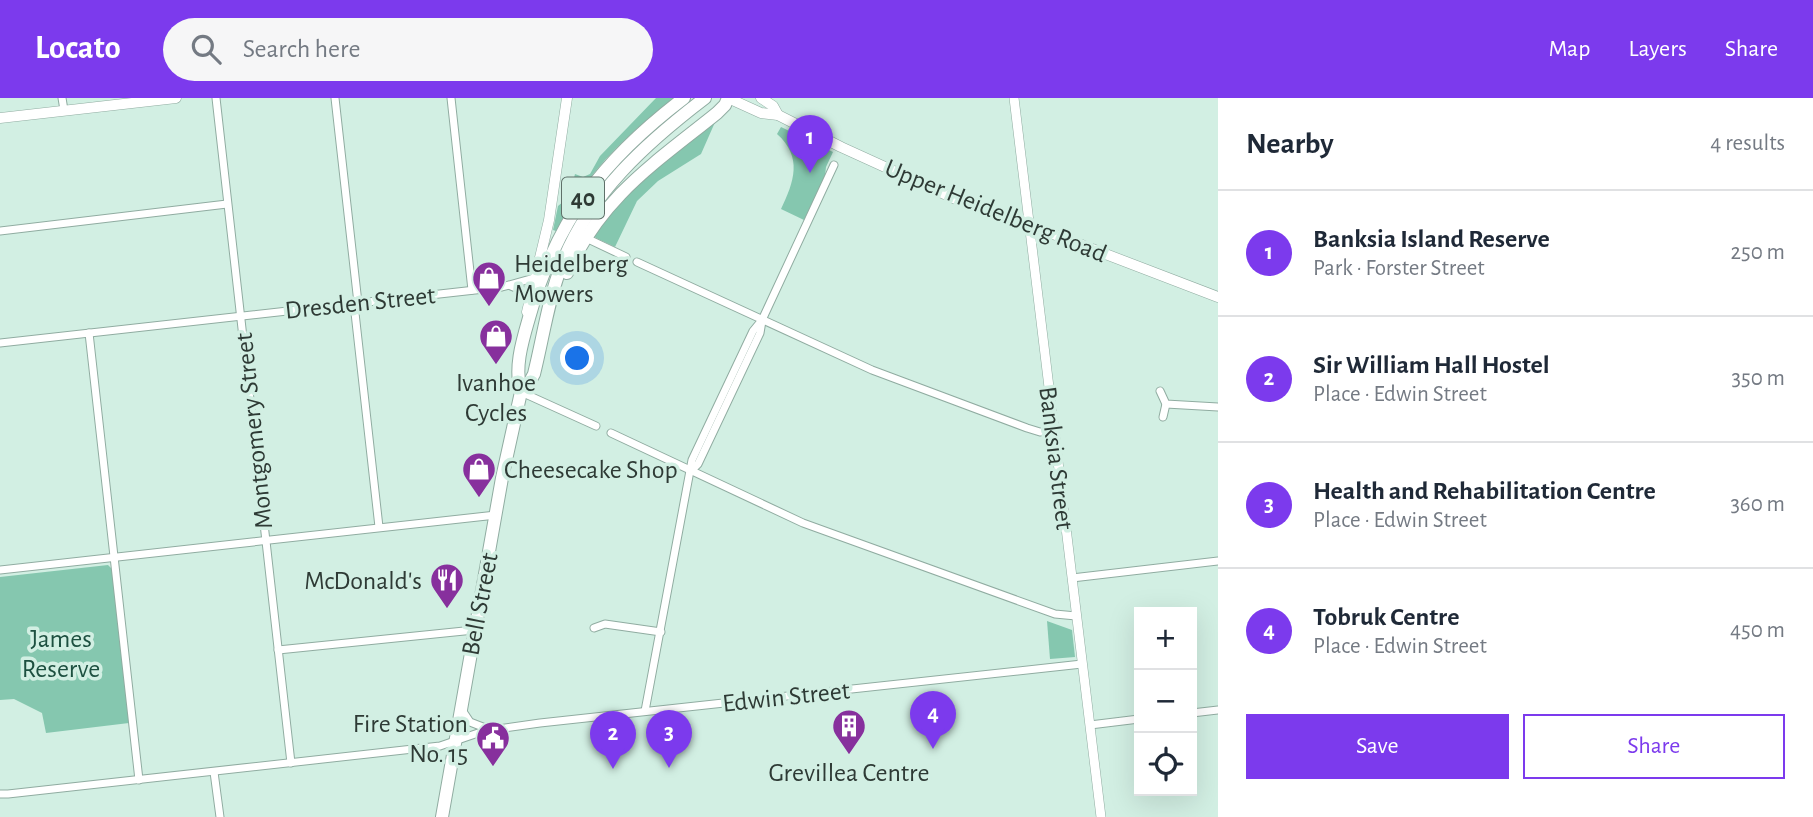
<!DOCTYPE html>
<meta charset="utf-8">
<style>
:root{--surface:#fff;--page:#f6f6f7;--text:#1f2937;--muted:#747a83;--line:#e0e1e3;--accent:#7c3aed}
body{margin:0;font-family:"Alegreya Sans",sans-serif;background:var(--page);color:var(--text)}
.controls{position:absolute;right:21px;bottom:21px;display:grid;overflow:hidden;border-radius:0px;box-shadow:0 7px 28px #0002}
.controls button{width:63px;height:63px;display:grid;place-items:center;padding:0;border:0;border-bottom:2px solid var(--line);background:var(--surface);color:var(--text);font:35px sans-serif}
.you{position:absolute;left:578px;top:261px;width:24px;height:24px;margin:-18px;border:5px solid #fff;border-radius:50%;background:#1a73e8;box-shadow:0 0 0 10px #1a73e833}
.badge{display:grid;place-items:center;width:46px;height:46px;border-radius:50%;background:var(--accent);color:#fff;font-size:23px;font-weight:700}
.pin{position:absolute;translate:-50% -58px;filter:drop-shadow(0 2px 4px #0008)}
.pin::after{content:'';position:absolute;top:37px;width:24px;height:21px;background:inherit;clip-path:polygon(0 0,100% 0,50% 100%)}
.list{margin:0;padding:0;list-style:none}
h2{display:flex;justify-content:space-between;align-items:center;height:91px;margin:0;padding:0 28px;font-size:30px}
h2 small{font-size:23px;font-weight:400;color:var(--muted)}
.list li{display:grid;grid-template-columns:46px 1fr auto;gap:21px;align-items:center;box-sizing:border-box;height:126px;padding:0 28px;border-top:2px solid var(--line)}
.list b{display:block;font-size:26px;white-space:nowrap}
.list p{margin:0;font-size:23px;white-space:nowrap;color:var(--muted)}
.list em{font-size:23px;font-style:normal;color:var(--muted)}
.actions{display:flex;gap:14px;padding:21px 28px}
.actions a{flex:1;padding:16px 0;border:2px solid var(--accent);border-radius:0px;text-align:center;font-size:24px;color:var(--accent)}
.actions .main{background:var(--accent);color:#fff}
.icon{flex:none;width:38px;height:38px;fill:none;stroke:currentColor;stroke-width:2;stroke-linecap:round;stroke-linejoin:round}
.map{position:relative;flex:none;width:1218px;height:719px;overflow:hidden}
header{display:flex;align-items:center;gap:42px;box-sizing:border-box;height:98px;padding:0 35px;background:var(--accent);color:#fff}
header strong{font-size:33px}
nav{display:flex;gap:38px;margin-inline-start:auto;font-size:24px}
.search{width:490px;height:63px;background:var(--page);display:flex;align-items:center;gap:18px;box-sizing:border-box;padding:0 24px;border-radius:38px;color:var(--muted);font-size:26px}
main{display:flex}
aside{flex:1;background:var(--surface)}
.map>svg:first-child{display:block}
</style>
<header>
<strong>Locato</strong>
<div class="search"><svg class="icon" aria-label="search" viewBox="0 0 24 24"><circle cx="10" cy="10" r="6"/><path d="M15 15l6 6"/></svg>Search here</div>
<nav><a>Map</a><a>Layers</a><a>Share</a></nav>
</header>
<main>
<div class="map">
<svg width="1218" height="719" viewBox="0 0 1218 719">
<rect width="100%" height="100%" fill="#d2efe3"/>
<!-- green -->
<g fill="#85c7af">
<path d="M 656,0 L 674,0 C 641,26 610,52 585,87 C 574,102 567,118 556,133 L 553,132 L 558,108 L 569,99 L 575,76 L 583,79 L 590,76 L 600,58 Z"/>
<path d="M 716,22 L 701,56 L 658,83 L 637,103 L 615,149 L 596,140 L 594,138 L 624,94 Z"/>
<path d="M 781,29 L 833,54 L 826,69 L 825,78 L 804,122 L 781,111 C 794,84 803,59 777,36 Z"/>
<path d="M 108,467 L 112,471 L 129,625 L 46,635 L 42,615 L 14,601 L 0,602 L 0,479 Z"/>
<path d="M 1047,523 L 1072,532 L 1075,559 L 1050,561 Z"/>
</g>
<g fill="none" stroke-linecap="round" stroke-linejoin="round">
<!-- minor casing -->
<g stroke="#90aca1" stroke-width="9">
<g id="minor">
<path d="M 62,0 L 64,12"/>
<path d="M 216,0 L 291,665"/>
<path d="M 335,0 L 358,205"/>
<path d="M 451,0 L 472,192"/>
<path d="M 0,133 L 227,106"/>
<path d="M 586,140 L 626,159"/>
<path d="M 637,164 L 872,272 L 1027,330 L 1040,334 L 1053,333"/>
<path d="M 511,188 L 523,193 L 528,202"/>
<path d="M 354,206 L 379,429"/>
<path d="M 89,235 L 139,682"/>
<path d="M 0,245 L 502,189 L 534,180"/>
<path d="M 1160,293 L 1166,306 L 1218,309"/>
<path d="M 521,294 L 596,328"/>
<path d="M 1163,319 L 1166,306"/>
<path d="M 611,335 L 803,425 L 1055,516 L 1076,518"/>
<path d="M 692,372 L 698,366 L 760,235 L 762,223"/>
<path d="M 0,472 L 496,417"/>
<path d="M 1072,480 L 1218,463"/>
<path d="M 594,530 L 605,526 L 661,534"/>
<path d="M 278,552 L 474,532"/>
<path d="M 462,612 L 470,624 L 488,631"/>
<path d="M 645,613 L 692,362 L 753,233 L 762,222 L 834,67"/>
<path d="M 1192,615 L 1218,612"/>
<path d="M 1090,627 L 1139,621"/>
<path d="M 214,674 L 220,719"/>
<path d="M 0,696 L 8,696 L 440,648 L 484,633 L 540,625 L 1082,566"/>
</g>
</g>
<!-- tertiary casing -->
<g stroke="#90aca1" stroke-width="10">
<path id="tertiary" d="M 1014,0 L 1101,719"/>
</g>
<!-- secondary casing -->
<g stroke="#90aca1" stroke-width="11">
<g id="secondary">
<path d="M 728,0 L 761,15 L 778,17 L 841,49 L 953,100 L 1027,126 L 1218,199"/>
<path d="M 761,0 L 773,8 L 778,17"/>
<path d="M 0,20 L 176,0"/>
<path d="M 527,214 L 549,122 L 567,0"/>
</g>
</g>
<!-- trunk casing -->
<g stroke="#90aca1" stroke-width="14">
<g id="trunk">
<path d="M 567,175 C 601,99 655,65 717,15 L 725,7 L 728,0"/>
<path d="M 521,294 L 527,289 L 534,276 C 543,240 548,202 562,166 C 589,96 646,45 705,0"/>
<path d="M 442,719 L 502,380 L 521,294 C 514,270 522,244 529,220 C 556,121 604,61 684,0"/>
</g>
</g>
<!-- minor -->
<use href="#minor" stroke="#fff" stroke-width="7"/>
<!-- tertiary -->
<use href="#tertiary" stroke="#fff" stroke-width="9"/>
<!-- secondary -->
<use href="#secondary" stroke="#fff" stroke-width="10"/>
<!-- trunk -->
<use href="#trunk" stroke="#fff" stroke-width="12"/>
</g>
<!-- icons -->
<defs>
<g id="shop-pin" transform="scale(1.75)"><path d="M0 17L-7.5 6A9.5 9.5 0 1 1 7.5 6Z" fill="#87309d" stroke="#d2efe3"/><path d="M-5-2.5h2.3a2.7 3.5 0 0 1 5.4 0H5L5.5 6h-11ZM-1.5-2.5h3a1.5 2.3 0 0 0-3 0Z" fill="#fff"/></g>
<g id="restaurant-pin" transform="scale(1.75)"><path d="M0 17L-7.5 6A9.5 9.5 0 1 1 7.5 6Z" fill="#87309d" stroke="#d2efe3"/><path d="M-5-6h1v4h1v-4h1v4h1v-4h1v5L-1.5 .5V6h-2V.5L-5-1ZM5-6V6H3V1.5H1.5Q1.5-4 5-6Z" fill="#fff"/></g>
<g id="building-pin" transform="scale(1.75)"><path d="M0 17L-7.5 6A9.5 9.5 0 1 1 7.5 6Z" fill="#87309d" stroke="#d2efe3"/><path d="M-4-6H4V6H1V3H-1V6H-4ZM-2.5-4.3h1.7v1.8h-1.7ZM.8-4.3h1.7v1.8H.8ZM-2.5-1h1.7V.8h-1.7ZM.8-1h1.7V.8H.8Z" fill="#fff"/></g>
<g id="civic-pin" transform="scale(1.75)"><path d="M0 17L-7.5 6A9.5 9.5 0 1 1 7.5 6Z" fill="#87309d" stroke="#d2efe3"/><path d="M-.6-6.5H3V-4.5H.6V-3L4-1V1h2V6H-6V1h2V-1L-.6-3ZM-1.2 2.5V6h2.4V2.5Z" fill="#fff"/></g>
</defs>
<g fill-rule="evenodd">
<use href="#shop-pin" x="489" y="180"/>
<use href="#shop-pin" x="496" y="238"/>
<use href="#shop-pin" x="479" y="371"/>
<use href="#restaurant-pin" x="447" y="482"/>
<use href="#building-pin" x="849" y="628"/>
<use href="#civic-pin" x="493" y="640"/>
</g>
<g text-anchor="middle" stroke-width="7" stroke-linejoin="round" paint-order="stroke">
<!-- shield labels -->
<rect fill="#d2efe3" stroke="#5f7069" stroke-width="2" x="562" y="79.5" width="42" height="41" rx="5"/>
<g font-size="24" font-weight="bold" fill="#2e3a35">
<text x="583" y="108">40</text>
</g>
<!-- street labels -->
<g font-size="26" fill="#2e3a35" stroke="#d2efe3">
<text transform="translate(996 112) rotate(22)" y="9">Upper Heidelberg Road</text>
<text transform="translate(360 204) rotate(-6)" y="9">Dresden Street</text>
<text transform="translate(253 333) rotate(-96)" y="9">Montgomery Street</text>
<text transform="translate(1057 360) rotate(83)" y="9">Banksia Street</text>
<text transform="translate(479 506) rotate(-79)" y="9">Bell Street</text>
<text transform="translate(786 598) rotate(-6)" y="9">Edwin Street</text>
</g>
<!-- poi labels -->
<g font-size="26" fill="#2e3a35" stroke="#d2efe3" text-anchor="start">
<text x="514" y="174">Heidelberg<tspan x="514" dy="30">Mowers</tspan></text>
<text x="496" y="293" text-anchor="middle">Ivanhoe<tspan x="496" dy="30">Cycles</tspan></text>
<text x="504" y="380">Cheesecake Shop</text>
<text x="422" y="491" text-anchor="end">McDonald's</text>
<text x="468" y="634" text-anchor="end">Fire Station<tspan x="468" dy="30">No. 15</tspan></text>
<text x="849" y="683" text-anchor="middle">Grevillea Centre</text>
</g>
<!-- park labels -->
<g font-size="26" fill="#1d5040" stroke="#d2efe3">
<text x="61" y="549">James<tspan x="61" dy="30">Reserve</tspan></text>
</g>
</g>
</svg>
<div class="controls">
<button>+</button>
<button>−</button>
<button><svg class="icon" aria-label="locate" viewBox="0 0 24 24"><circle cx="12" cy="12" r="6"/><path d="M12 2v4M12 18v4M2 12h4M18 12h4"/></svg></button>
</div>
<div class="you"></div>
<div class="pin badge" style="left:810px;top:75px">1</div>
<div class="pin badge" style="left:613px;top:671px">2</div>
<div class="pin badge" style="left:669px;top:670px">3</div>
<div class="pin badge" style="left:933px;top:651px">4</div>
</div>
<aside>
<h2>Nearby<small>4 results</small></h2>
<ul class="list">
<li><span class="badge">1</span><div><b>Banksia Island Reserve</b><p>Park · Forster Street</p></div><em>250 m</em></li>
<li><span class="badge">2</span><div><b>Sir William Hall Hostel</b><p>Place · Edwin Street</p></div><em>350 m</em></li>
<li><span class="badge">3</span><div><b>Health and Rehabilitation Centre</b><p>Place · Edwin Street</p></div><em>360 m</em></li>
<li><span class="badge">4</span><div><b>Tobruk Centre</b><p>Place · Edwin Street</p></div><em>450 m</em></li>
</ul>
<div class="actions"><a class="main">Save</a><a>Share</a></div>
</aside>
</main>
